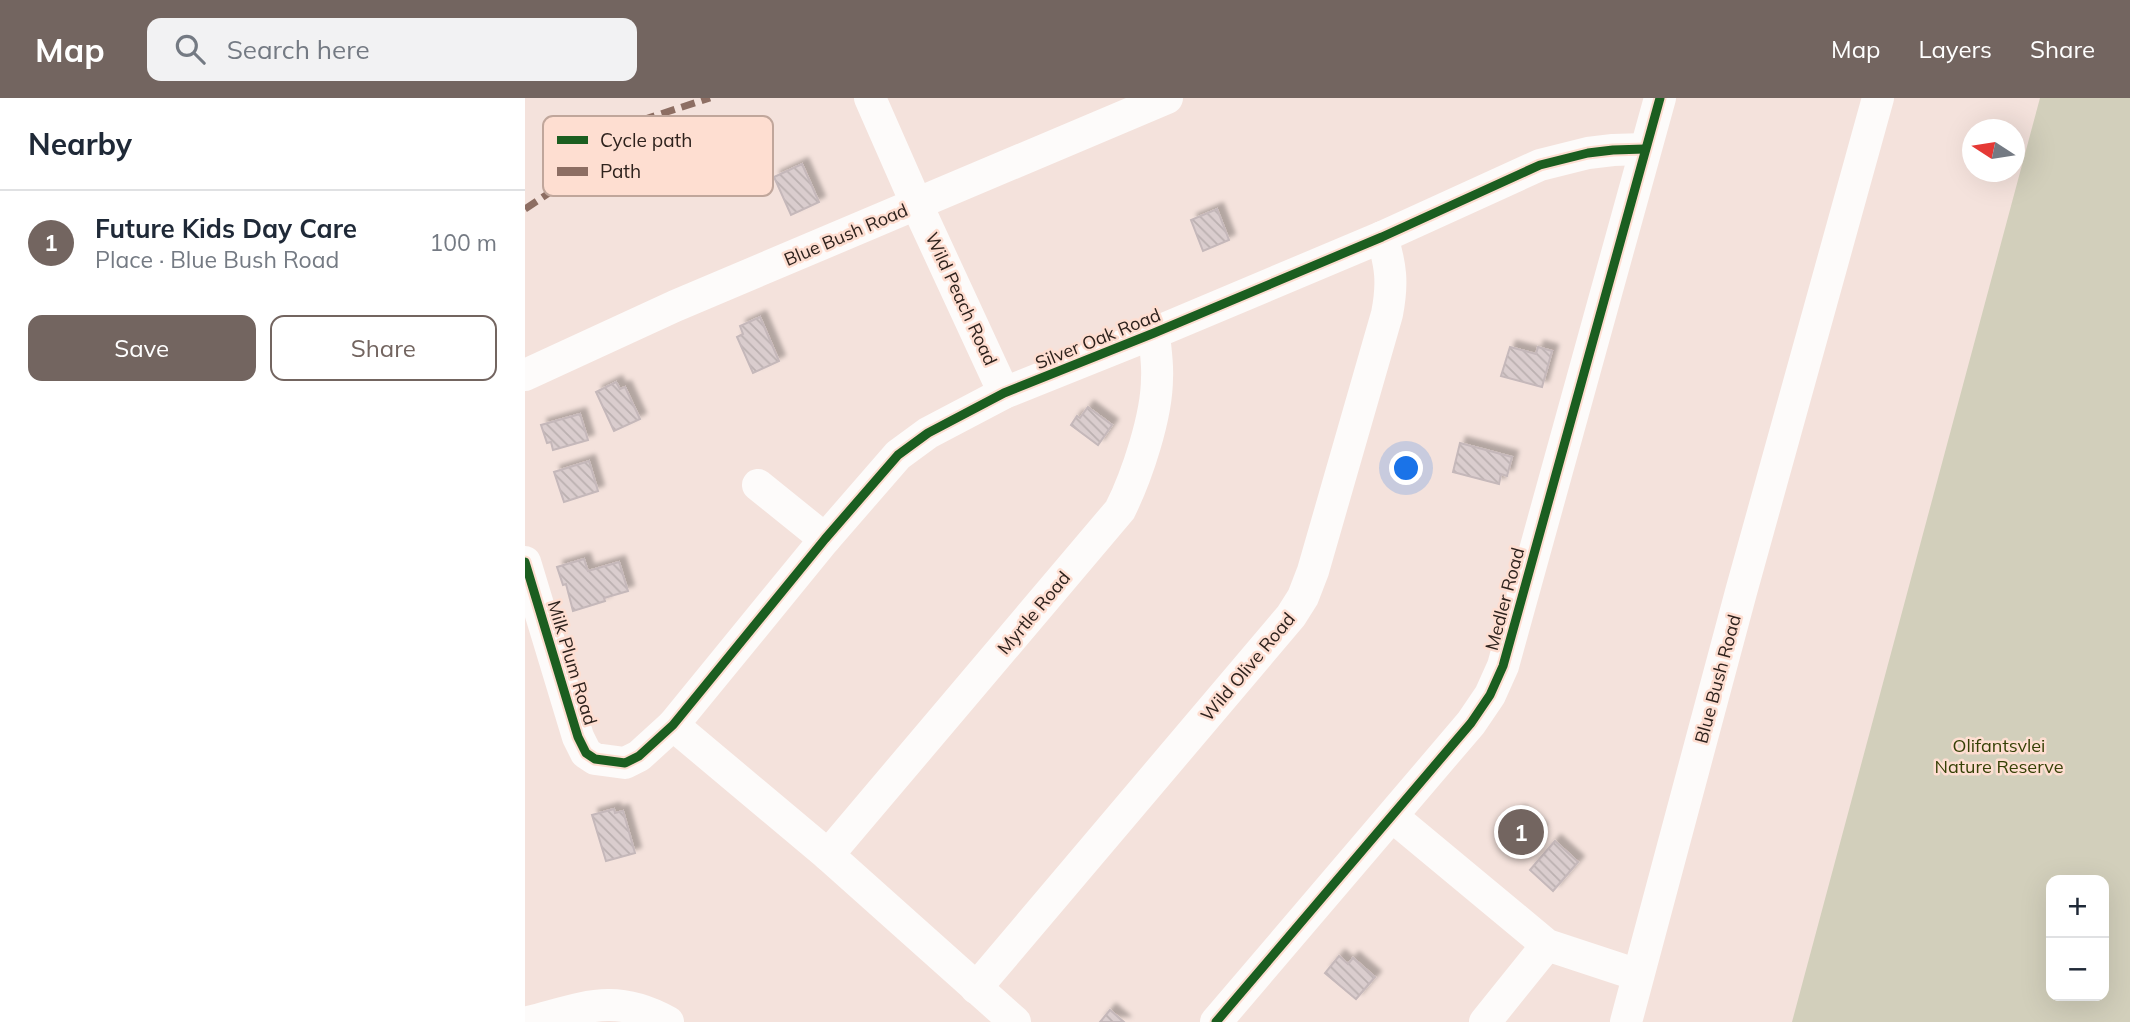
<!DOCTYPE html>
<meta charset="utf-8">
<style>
:root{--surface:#fff;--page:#f2f2f3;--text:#1f2937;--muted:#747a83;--line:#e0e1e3;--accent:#736560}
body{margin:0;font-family:Mulish,sans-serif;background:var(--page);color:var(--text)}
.controls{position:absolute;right:21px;bottom:21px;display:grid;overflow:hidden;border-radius:14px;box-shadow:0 7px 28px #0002}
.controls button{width:63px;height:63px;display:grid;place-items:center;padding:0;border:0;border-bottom:2px solid var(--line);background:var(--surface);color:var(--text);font:35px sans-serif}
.compass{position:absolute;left:1437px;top:21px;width:63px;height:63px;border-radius:50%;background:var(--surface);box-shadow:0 7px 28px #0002;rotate:282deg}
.you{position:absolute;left:882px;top:371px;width:24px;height:24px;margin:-18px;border:5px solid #fff;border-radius:50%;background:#1a73e8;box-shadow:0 0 0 10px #1a73e833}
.badge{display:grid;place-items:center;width:46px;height:46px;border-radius:50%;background:var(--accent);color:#fff;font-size:23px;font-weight:700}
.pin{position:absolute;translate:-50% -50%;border:4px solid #fff;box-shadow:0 2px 7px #0006}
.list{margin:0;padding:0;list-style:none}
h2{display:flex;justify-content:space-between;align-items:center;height:91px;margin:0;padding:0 28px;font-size:30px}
h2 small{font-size:23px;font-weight:400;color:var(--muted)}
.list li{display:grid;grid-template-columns:46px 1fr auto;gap:21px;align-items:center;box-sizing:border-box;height:105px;padding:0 28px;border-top:2px solid var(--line)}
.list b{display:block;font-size:26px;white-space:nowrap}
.list p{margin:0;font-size:23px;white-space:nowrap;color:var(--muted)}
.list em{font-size:23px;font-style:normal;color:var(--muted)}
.actions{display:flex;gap:14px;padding:21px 28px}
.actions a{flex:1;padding:16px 0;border:2px solid var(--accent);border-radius:14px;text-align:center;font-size:24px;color:var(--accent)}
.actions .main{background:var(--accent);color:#fff}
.icon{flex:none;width:38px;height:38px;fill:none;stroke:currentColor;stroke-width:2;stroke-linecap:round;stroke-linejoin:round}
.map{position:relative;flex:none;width:1605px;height:924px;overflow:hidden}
header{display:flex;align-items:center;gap:42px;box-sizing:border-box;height:98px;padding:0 35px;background:var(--accent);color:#fff}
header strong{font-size:33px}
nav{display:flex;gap:38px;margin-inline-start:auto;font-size:24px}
.search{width:490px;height:63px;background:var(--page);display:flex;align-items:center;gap:18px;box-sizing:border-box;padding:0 24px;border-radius:14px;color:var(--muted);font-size:26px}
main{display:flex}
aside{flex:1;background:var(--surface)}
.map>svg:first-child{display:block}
</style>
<header>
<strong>Map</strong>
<div class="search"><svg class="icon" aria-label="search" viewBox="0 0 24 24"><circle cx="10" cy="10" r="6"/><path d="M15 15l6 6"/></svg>Search here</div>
<nav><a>Map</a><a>Layers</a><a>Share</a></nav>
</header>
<main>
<aside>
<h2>Nearby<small></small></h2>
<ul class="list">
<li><span class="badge">1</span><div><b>Future Kids Day Care</b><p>Place · Blue Bush Road</p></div><em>100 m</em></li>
</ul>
<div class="actions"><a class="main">Save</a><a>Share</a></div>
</aside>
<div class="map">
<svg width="1605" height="924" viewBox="0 0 1605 924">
<defs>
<pattern id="building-back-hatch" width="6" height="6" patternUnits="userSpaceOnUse" patternTransform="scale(1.75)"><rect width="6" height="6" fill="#dacdce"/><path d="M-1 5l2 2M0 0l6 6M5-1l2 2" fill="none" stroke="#bbb0b0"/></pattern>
<filter id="shadow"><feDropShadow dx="6" dy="-6" stdDeviation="2" flood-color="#0004"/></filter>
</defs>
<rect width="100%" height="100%" fill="#f4e2dc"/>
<!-- green -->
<path fill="#d2cfbb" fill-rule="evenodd" d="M 1515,0 L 1605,0 L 1605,924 L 1267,924 ZM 1526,782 L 1579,782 L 1579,898 L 1526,898 Z"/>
<!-- building -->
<g fill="url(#building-back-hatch)" stroke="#c5b8ba" stroke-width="2" filter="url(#shadow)">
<path d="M 277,66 L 294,104 L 266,117 L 249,79 Z"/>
<path d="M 692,111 L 704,142 L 678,153 L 666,122 Z"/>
<path d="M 235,219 L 254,263 L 228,275 L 212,239 L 218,236 L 215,228 Z"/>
<path d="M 985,249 L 1011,256 L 1013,249 L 1027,253 L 1017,289 L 976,278 Z"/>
<path d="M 91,284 L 95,291 L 100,289 L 115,321 L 89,333 L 71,294 Z"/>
<path d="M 563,309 L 587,327 L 573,347 L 546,327 L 552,318 L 555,320 Z"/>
<path d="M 55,316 L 63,342 L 28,352 L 26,344 L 22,345 L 16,327 Z"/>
<path d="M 935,345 L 987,359 L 982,378 L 976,376 L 974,386 L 928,374 Z"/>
<path d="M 64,363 L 73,393 L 39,404 L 29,374 Z"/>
<path d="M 59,461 L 63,473 L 94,464 L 103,493 L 79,500 L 80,503 L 48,513 L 41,486 L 38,487 L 32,469 Z"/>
<path d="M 89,711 L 90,715 L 98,713 L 110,755 L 81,763 L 67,717 Z"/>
<path d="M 994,714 L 1016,732 L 995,757 L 983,747 L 985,744 L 976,736 Z"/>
<path d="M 1030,743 L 1053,764 L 1028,793 L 1005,772 Z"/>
<path d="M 814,858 L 823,866 L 828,860 L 850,879 L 831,901 L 800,875 Z"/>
<path d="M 585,912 L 599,924 L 575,924 Z"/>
</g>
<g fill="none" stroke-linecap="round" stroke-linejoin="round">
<!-- minor -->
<g stroke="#fdfbfa" stroke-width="32">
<path d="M 345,0 L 392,107 L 479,295"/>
<path d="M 0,277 L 150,208 L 642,0"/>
<path d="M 233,387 L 300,441"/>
<path d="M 0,464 L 53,639 L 61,655 L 70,661 L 100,665 L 114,658 L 148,627 L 300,441 L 373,357 L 403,335 L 479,295 L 629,235 L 857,139 L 1015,67 L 1063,55 L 1088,52 L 1120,51"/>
<path d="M 148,627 L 303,757 L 490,924"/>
<path d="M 868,719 L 1022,847 L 1113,877"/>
<path d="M 303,757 L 595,412 C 612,378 632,318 632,280 C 633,265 630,250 629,235"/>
<path d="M 451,890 L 766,518 L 778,499 L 788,473 L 862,216 C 868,185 866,168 857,139"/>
<path d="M 3,924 C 59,910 89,894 143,924"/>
<path d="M 691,924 L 946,625 L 965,597 L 978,568 L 1135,0"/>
<path d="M 960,924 L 1022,847"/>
<path d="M 1101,924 L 1216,494 L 1353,0"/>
</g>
<!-- quiet -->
<path stroke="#8d6e63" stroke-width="7" stroke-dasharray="14 7" stroke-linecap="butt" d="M 0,111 L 33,89 L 91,37 L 117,22 L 185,0"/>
<!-- cycleway casing -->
<g stroke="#feded1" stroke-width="13">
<g id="cycleway">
<path d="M 0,464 L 53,639 L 61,655 L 70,661 L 100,665 L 114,658 L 148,627 L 300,441 L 373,357 L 403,335 L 479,295 L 629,235 L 857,139 L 1015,67 L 1063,55 L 1088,52 L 1120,51"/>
<path d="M 691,924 L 946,625 L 965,597 L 978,568 L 1135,0"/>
</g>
</g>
<!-- cycleway -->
<use href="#cycleway" stroke="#1b5e20" stroke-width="9"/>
</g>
<g text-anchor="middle" stroke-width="5" stroke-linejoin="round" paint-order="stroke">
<!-- street labels -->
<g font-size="18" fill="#2e221d" stroke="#feded1">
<text transform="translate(321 137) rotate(-23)" y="6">Blue Bush Road</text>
<text transform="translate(436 201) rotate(65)" y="6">Wild Peach Road</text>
<text transform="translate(573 241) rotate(-22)" y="6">Silver Oak Road</text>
<text transform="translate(980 501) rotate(-75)" y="6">Medler Road</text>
<text transform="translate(509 515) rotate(-50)" y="6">Myrtle Road</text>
<text transform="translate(47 565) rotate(73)" y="6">Milk Plum Road</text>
<text transform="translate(723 569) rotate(-50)" y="6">Wild Olive Road</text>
<text transform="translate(1193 581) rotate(-75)" y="6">Blue Bush Road</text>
</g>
<!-- park labels -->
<g font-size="18" fill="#354005" stroke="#feded1">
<text x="1474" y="654">Olifantsvlei<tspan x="1474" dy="21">Nature Reserve</tspan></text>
</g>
</g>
<!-- legend -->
<rect x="18" y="18" width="230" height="80" rx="10" fill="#feded1" stroke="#c0a69b" stroke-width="2"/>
<rect x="32" y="38" width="31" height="8" fill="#1b5e20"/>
<rect x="32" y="69" width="31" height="9" fill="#8d6e63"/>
<g font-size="19" fill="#2e221d">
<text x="75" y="49">Cycle path</text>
<text x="75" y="80">Path</text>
</g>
</svg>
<div class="controls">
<button>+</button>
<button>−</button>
</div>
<svg class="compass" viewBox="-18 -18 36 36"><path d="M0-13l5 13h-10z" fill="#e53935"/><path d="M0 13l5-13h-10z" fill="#747a83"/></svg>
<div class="you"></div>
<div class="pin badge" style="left:996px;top:734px">1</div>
</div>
</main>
